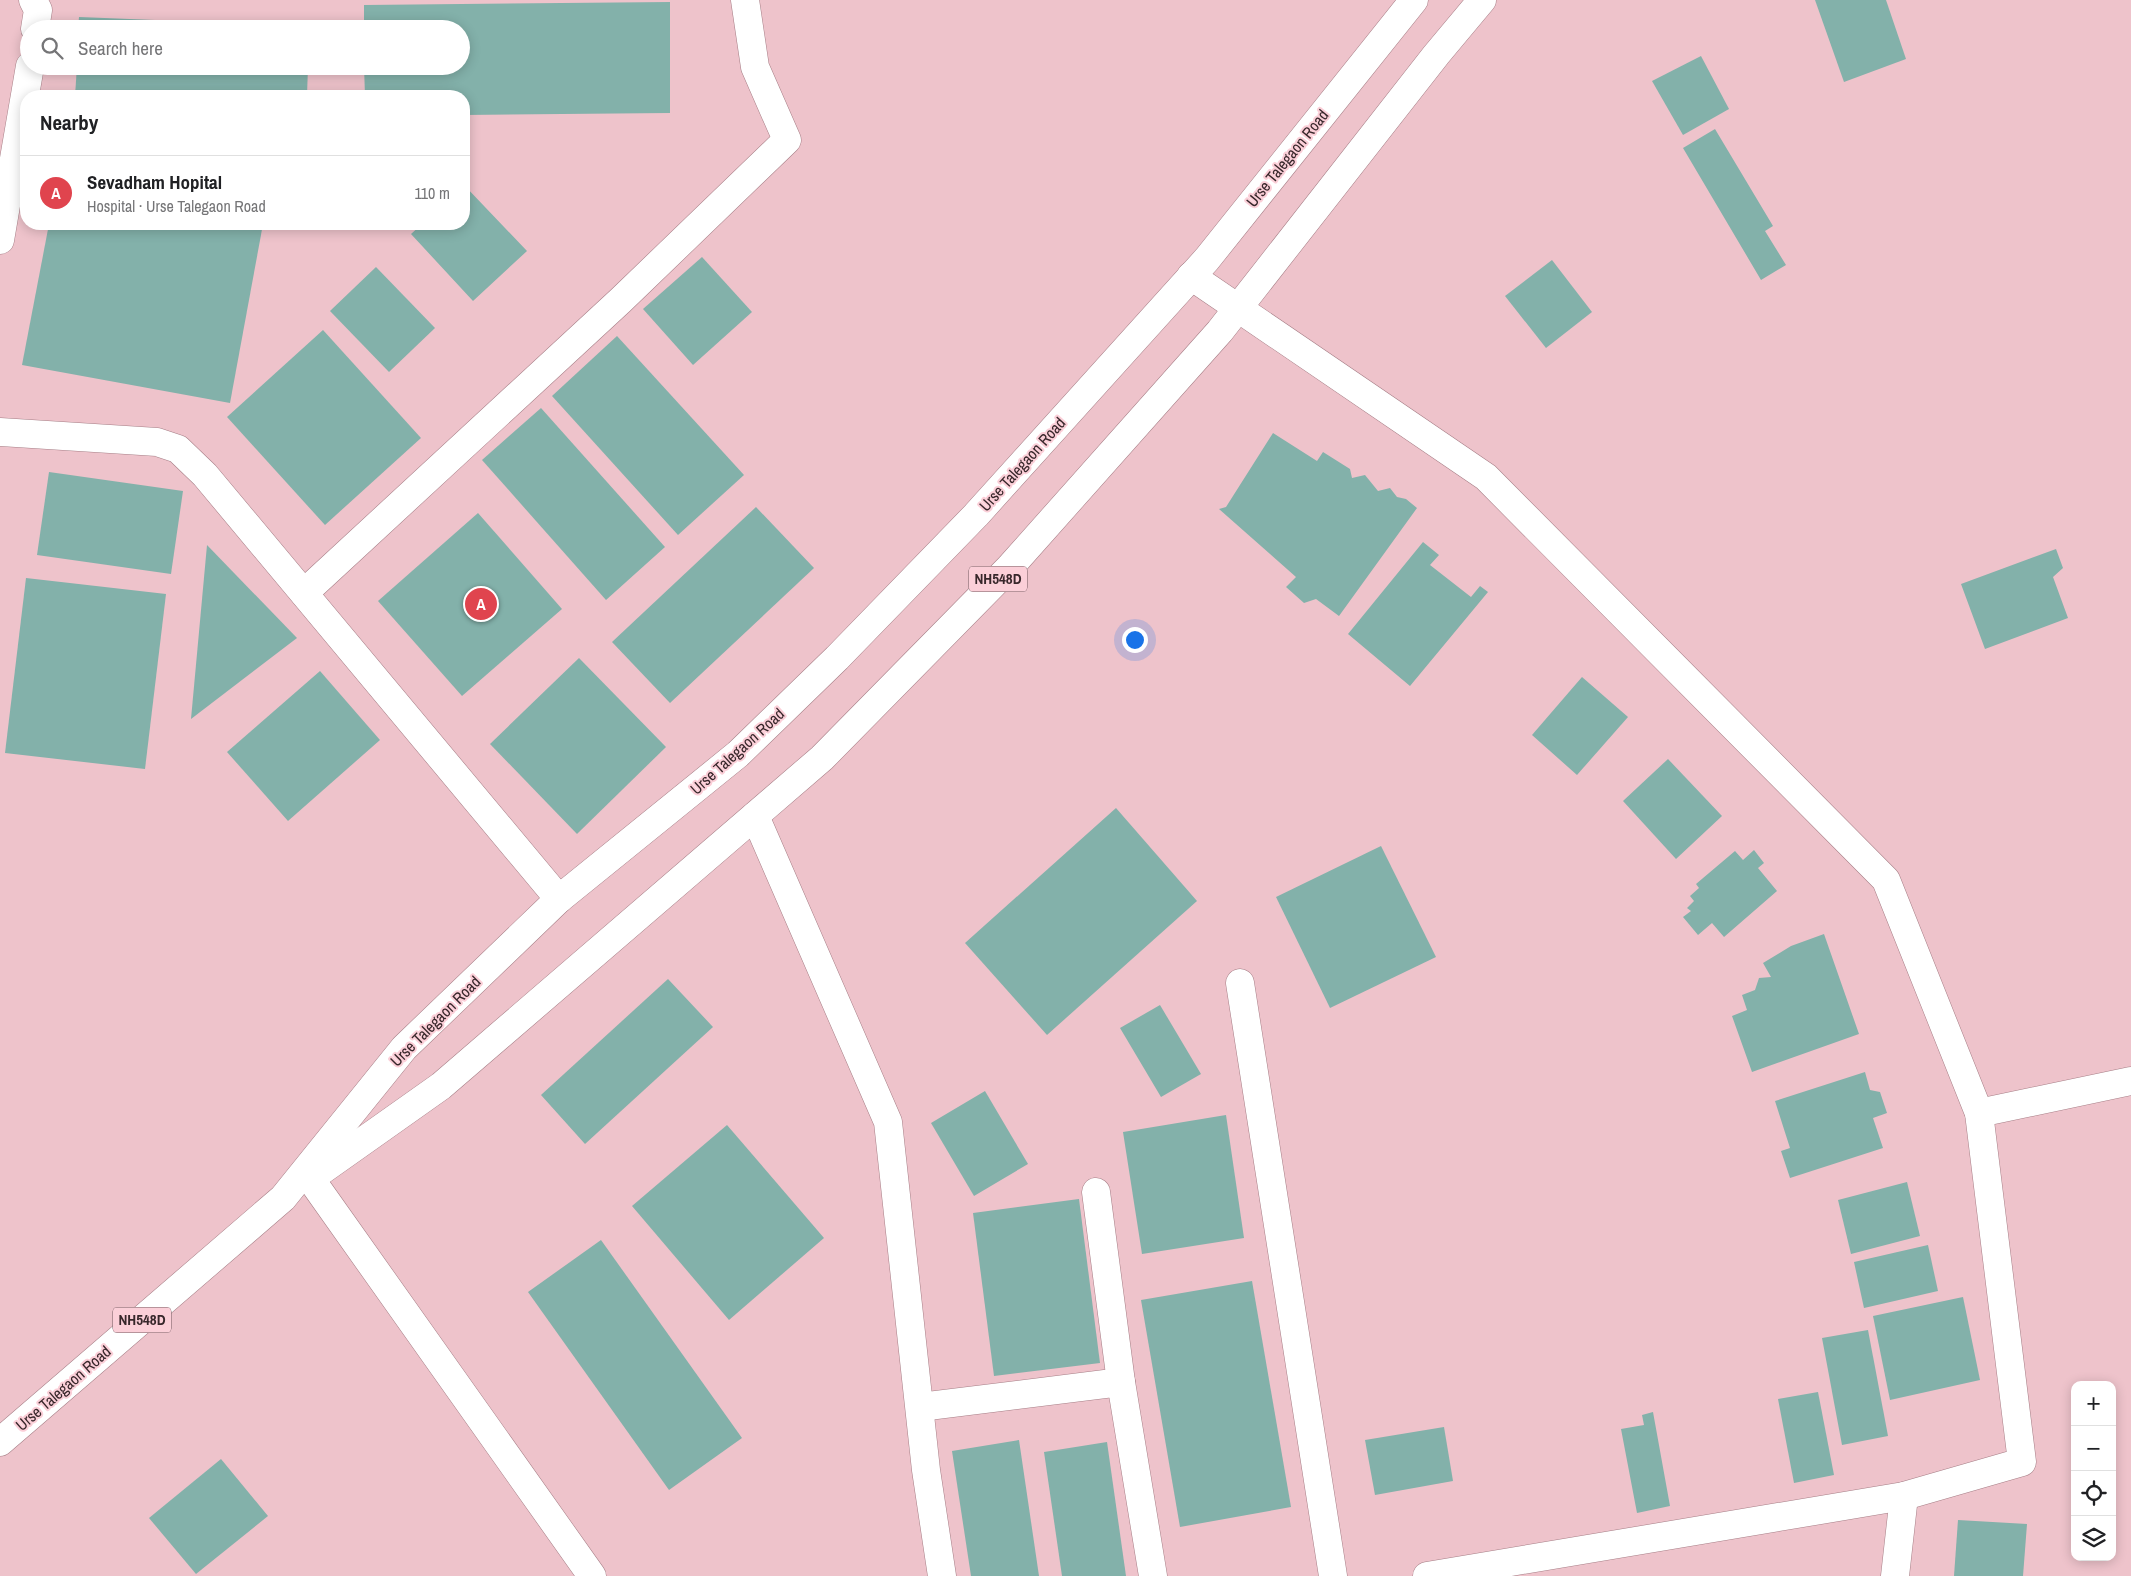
<!DOCTYPE html>
<meta charset="utf-8">
<style>
:root{--surface:#fff;--page:#f2f2f2;--text:#202124;--muted:#757577;--line:#e0e0e0;--accent:#2563eb}
body{margin:0;font-family:"Archivo Narrow",sans-serif;background:var(--page);color:var(--text)}
.controls{position:absolute;right:15px;bottom:15px;display:grid;overflow:hidden;border-radius:10px;box-shadow:0 2px 12px #0003}
.controls button{width:45px;height:45px;display:grid;place-items:center;padding:0;border:0;border-bottom:1px solid var(--line);background:var(--surface);color:var(--text);font:25px sans-serif}
.you{position:absolute;left:1134px;top:639px;width:18px;height:18px;margin:-12px;border:4px solid #fff;border-radius:50%;background:#1a73e8;box-shadow:0 0 0 8px #1a73e833}
.badge{display:grid;place-items:center;width:32px;height:32px;border-radius:50%;background:var(--accent);color:#fff;font-size:16px;font-weight:700}
.pin{position:absolute;translate:-50% -50%;border:2px solid #fff;box-shadow:0 1px 5px #0006}
.list{margin:0;padding:0;list-style:none}
h2{display:flex;justify-content:space-between;align-items:center;height:65px;margin:0;padding:0 20px;font-size:21px}
h2 small{font-size:16px;font-weight:400;color:var(--muted)}
.list li{display:grid;grid-template-columns:32px 1fr auto;gap:15px;align-items:center;box-sizing:border-box;height:75px;padding:0 20px;border-top:1px solid var(--line)}
.list b{display:block;font-size:19px;white-space:nowrap}
.list p{margin:0;font-size:16px;white-space:nowrap;color:var(--muted)}
.list em{font-size:16px;font-style:normal;color:var(--muted)}
.icon{flex:none;width:28px;height:28px;fill:none;stroke:currentColor;stroke-width:2;stroke-linecap:round;stroke-linejoin:round}
.map{position:relative;flex:none;width:2131px;height:1576px;overflow:hidden}
.search{position:absolute;background:var(--surface);box-shadow:0 2px 12px #0003;left:20px;top:20px;width:450px;height:55px;display:flex;align-items:center;gap:12px;box-sizing:border-box;padding:0 18px;border-radius:28px;color:var(--muted);font-size:19px}
.panel{position:absolute;background:var(--surface);box-shadow:0 2px 12px #0003;left:20px;top:90px;width:450px;height:140px;border-radius:20px}
.map>svg:first-child{display:block}
</style>
<div class="map">
<svg width="2131" height="1576" viewBox="0 0 2131 1576">
<rect width="100%" height="100%" fill="#eec3cb"/>
<!-- building -->
<g fill="#83b1aa">
<path d="M 1815,0 L 1886,0 L 1906,59 L 1844,82 Z"/>
<path d="M 670,2 L 670,113 L 464,115 L 464,96 L 365,96 L 364,66 L 461,66 L 461,29 L 364,29 L 364,5 Z"/>
<path d="M 79,17 L 310,26 L 310,29 L 78,29 Z"/>
<path d="M 1701,56 L 1729,109 L 1683,135 L 1652,81 Z"/>
<path d="M 77,66 L 308,66 L 307,96 L 75,96 Z"/>
<path d="M 1715,129 L 1773,226 L 1765,231 L 1786,265 L 1761,280 L 1683,148 Z"/>
<path d="M 464,185 L 527,251 L 473,301 L 411,234 L 422,224 L 464,224 Z"/>
<path d="M 49,224 L 263,224 L 230,403 L 22,365 Z"/>
<path d="M 702,257 L 752,312 L 693,365 L 643,309 Z"/>
<path d="M 1552,260 L 1592,312 L 1546,348 L 1505,296 Z"/>
<path d="M 376,267 L 435,328 L 389,372 L 330,311 Z"/>
<path d="M 323,330 L 421,438 L 325,525 L 227,417 Z"/>
<path d="M 617,336 L 744,475 L 678,535 L 552,396 Z"/>
<path d="M 541,408 L 665,547 L 606,600 L 482,460 Z"/>
<path d="M 1273,433 L 1317,461 L 1323,452 L 1350,469 L 1352,478 L 1365,475 L 1378,491 L 1390,488 L 1397,497 L 1406,499 L 1417,508 L 1339,616 L 1316,599 L 1304,603 L 1286,587 L 1296,577 L 1219,509 L 1226,507 Z"/>
<path d="M 49,472 L 183,491 L 171,574 L 37,555 Z"/>
<path d="M 756,507 L 814,568 L 670,703 L 612,642 Z"/>
<path d="M 478,513 L 562,609 L 462,696 L 378,601 Z"/>
<path d="M 1423,542 L 1439,555 L 1430,565 L 1471,597 L 1480,586 L 1488,592 L 1410,686 L 1348,634 Z"/>
<path d="M 207,545 L 297,638 L 191,719 Z"/>
<path d="M 2056,549 L 2063,568 L 2053,577 L 2068,618 L 1985,649 L 1961,584 Z"/>
<path d="M 26,578 L 166,594 L 145,769 L 5,753 Z"/>
<path d="M 579,658 L 666,747 L 577,834 L 490,744 Z"/>
<path d="M 320,671 L 380,740 L 288,821 L 227,752 Z"/>
<path d="M 1582,677 L 1628,717 L 1577,775 L 1532,735 Z"/>
<path d="M 1668,759 L 1722,816 L 1676,859 L 1623,801 Z"/>
<path d="M 1116,808 L 1197,901 L 1047,1035 L 965,943 Z"/>
<path d="M 1381,846 L 1436,957 L 1330,1008 L 1276,897 Z"/>
<path d="M 1754,850 L 1764,863 L 1758,868 L 1777,891 L 1724,937 L 1712,923 L 1698,935 L 1683,917 L 1691,911 L 1687,908 L 1694,901 L 1690,896 L 1699,888 L 1696,884 L 1735,851 L 1743,860 Z"/>
<path d="M 1824,934 L 1859,1034 L 1752,1072 L 1732,1016 L 1747,1010 L 1742,995 L 1755,990 L 1759,978 L 1771,977 L 1763,963 L 1791,946 Z"/>
<path d="M 668,979 L 713,1027 L 585,1144 L 541,1095 Z"/>
<path d="M 1160,1005 L 1201,1074 L 1161,1097 L 1120,1028 Z"/>
<path d="M 1865,1072 L 1870,1090 L 1880,1092 L 1887,1113 L 1873,1118 L 1883,1148 L 1790,1178 L 1781,1151 L 1790,1148 L 1775,1101 Z"/>
<path d="M 985,1091 L 1028,1164 L 974,1196 L 931,1123 Z"/>
<path d="M 1226,1115 L 1244,1238 L 1142,1254 L 1123,1132 Z"/>
<path d="M 727,1125 L 824,1238 L 729,1320 L 632,1206 Z"/>
<path d="M 1907,1182 L 1920,1236 L 1851,1254 L 1838,1200 Z"/>
<path d="M 1079,1199 L 1100,1363 L 994,1376 L 973,1213 Z"/>
<path d="M 601,1240 L 742,1438 L 669,1490 L 528,1292 Z"/>
<path d="M 1928,1245 L 1938,1291 L 1864,1308 L 1854,1262 Z"/>
<path d="M 1252,1281 L 1291,1507 L 1180,1527 L 1141,1300 Z"/>
<path d="M 1963,1297 L 1980,1380 L 1890,1400 L 1873,1316 Z"/>
<path d="M 1868,1330 L 1888,1436 L 1842,1445 L 1822,1338 Z"/>
<path d="M 1818,1392 L 1834,1475 L 1794,1483 L 1778,1399 Z"/>
<path d="M 1653,1412 L 1670,1506 L 1637,1513 L 1621,1429 L 1644,1425 L 1642,1415 Z"/>
<path d="M 1444,1427 L 1453,1481 L 1375,1495 L 1365,1440 Z"/>
<path d="M 1019,1440 L 1039,1576 L 971,1576 L 952,1451 Z"/>
<path d="M 1107,1442 L 1126,1576 L 1062,1576 L 1044,1452 Z"/>
<path d="M 221,1459 L 268,1516 L 196,1574 L 149,1518 Z"/>
<path d="M 1958,1520 L 2027,1524 L 2023,1576 L 1954,1576 Z"/>
</g>
<g fill="none" stroke-linecap="round" stroke-linejoin="round">
<!-- minor casing -->
<g stroke="#a67e86" stroke-width="29">
<g id="minor">
<path d="M 33,0 L 38,10 L 35,29"/>
<path d="M 0,240 L 30,66"/>
<path d="M 1191,276 L 1486,477 L 1886,880 L 1979,1113 L 2022,1462 L 1904,1496 L 1427,1576"/>
<path d="M 0,432 L 157,442 L 178,449 L 205,475 L 559,899"/>
<path d="M 304,593 L 621,300 L 787,140 L 755,67 L 745,0"/>
<path d="M 755,816 L 888,1122 L 926,1470 L 942,1576"/>
<path d="M 1240,983 L 1333,1576"/>
<path d="M 1979,1113 L 2131,1081"/>
<path d="M 310,1178 L 592,1576"/>
<path d="M 1096,1192 L 1121,1382"/>
<path d="M 920,1407 L 1121,1382 L 1153,1576"/>
<path d="M 1895,1576 L 1904,1496"/>
</g>
</g>
<!-- highway casing -->
<g stroke="#a67e86" stroke-width="29">
<g id="highway">
<path d="M 311,1178 L 441,1086 L 822,758 L 1010,567 L 1220,331 L 1436,55 L 1482,0"/>
<path d="M 0,1442 L 283,1198 L 404,1048 L 559,899 L 738,754 L 837,658 L 976,515 L 1207,259 L 1414,0"/>
</g>
</g>
<!-- minor -->
<use href="#minor" stroke="#fff" stroke-width="28"/>
<!-- highway -->
<use href="#highway" stroke="#fff" stroke-width="28"/>
</g>
<g text-anchor="middle" stroke-width="4" stroke-linejoin="round" paint-order="stroke">
<!-- shield labels -->
<g fill="#fbcfd8" stroke="#72595f" stroke-width="1">
<rect x="969" y="566.5" width="58" height="25" rx="4"/>
<rect x="113" y="1307.5" width="58" height="25" rx="4"/>
</g>
<g font-size="15" font-weight="bold" fill="#38272b">
<text x="998" y="584">NH548D</text>
<text x="142" y="1325">NH548D</text>
</g>
<!-- street labels -->
<g font-size="16" fill="#38272b" stroke="#fbcfd8">
<text transform="translate(1287 158) rotate(-51)" y="6">Urse Talegaon Road</text>
<text transform="translate(1022 464) rotate(-48)" y="6">Urse Talegaon Road</text>
<text transform="translate(737 751) rotate(-42)" y="6">Urse Talegaon Road</text>
<text transform="translate(435 1021) rotate(-45)" y="6">Urse Talegaon Road</text>
<text transform="translate(63 1388) rotate(-41)" y="6">Urse Talegaon Road</text>
</g>
</g>
</svg>
<div class="controls">
<button>+</button>
<button>−</button>
<button><svg class="icon" aria-label="locate" viewBox="0 0 24 24"><circle cx="12" cy="12" r="6"/><path d="M12 2v4M12 18v4M2 12h4M18 12h4"/></svg></button>
<button><svg class="icon" aria-label="layers" viewBox="0 0 24 24"><path d="M12 4l9 5-9 5-9-5zM3 14l9 5 9-5"/></svg></button>
</div>
<div class="you"></div>
<div class="pin badge" style="left:481px;top:604px;background:#e0444e">A</div>
<div class="search"><svg class="icon" aria-label="search" viewBox="0 0 24 24"><circle cx="10" cy="10" r="6"/><path d="M15 15l6 6"/></svg>Search here</div>
<section class="panel">
<h2>Nearby<small></small></h2>
<ul class="list">
<li><span class="badge" style="background:#e0444e">A</span><div><b>Sevadham Hopital</b><p>Hospital · Urse Talegaon Road</p></div><em>110 m</em></li>
</ul>
</section>
</div>
